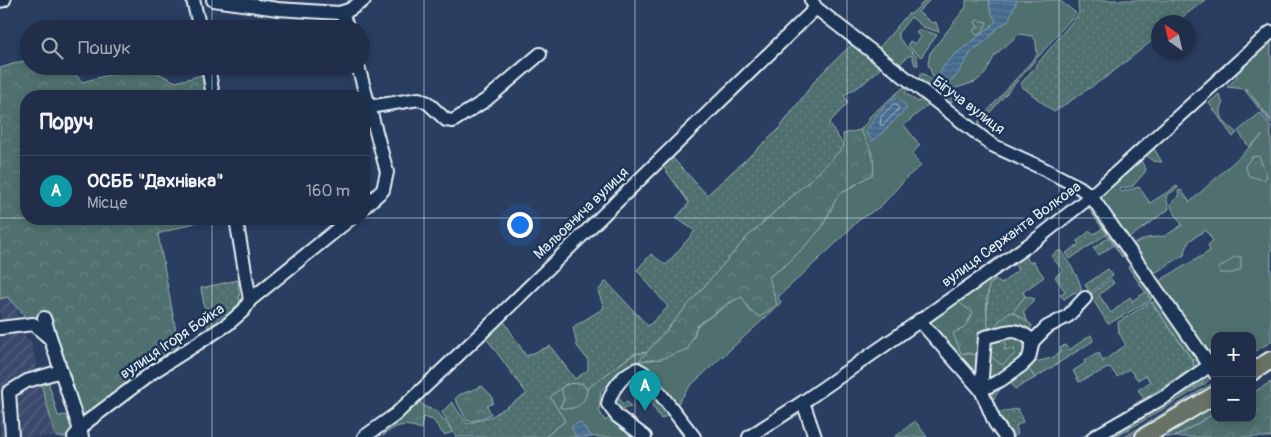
<!DOCTYPE html>
<html lang="uk">
<meta charset="utf-8">
<style>
:root{--surface:#202e49;--page:#283650;--text:#f1f3f6;--muted:#a2a8b4;--line:#3d4a61;--accent:#ffd166}
body{margin:0;font-family:Pangolin,sans-serif;background:var(--page);color:var(--text)}
.controls{position:absolute;right:15px;bottom:15px;display:grid;overflow:hidden;border-radius:10px;box-shadow:0 2px 8px #0003}
.controls button{width:45px;height:45px;display:grid;place-items:center;padding:0;border:0;border-bottom:1px solid var(--line);background:var(--surface);color:var(--text);font:25px sans-serif}
.compass{position:absolute;left:1151px;top:15px;width:45px;height:45px;border-radius:50%;background:var(--surface);box-shadow:0 2px 8px #0003;rotate:326deg}
.you{position:absolute;left:519px;top:224px;width:18px;height:18px;margin:-12px;border:4px solid #fff;border-radius:50%;background:#1a73e8;box-shadow:0 0 0 8px #1a73e833}
.badge{display:grid;place-items:center;width:32px;height:32px;border-radius:50%;background:var(--accent);color:#fff;font-size:16px;font-weight:700}
.pin{position:absolute;translate:-50% -41px;filter:drop-shadow(0 1px 2px #0008)}
.pin::after{content:'';position:absolute;top:26px;width:18px;height:15px;background:inherit;clip-path:polygon(0 0,100% 0,50% 100%)}
.list{margin:0;padding:0;list-style:none}
h2{display:flex;justify-content:space-between;align-items:center;height:65px;margin:0;padding:0 20px;font-size:21px}
h2 small{font-size:16px;font-weight:400;color:var(--muted)}
.list li{display:grid;grid-template-columns:32px 1fr auto;gap:15px;align-items:center;box-sizing:border-box;height:70px;padding:0 20px;border-top:1px solid var(--line)}
.list b{display:block;font-size:19px;white-space:nowrap}
.list p{margin:0;font-size:16px;white-space:nowrap;color:var(--muted)}
.list em{font-size:16px;font-style:normal;color:var(--muted)}
.icon{flex:none;width:28px;height:28px;fill:none;stroke:currentColor;stroke-width:2;stroke-linecap:round;stroke-linejoin:round}
.map{position:relative;flex:none;width:1271px;height:437px;overflow:hidden}
.search{position:absolute;background:var(--surface);box-shadow:0 2px 8px #0003;left:20px;top:20px;width:350px;height:55px;display:flex;align-items:center;gap:12px;box-sizing:border-box;padding:0 18px;border-radius:28px;color:var(--muted);font-size:19px}
.panel{position:absolute;background:var(--surface);box-shadow:0 2px 8px #0003;left:20px;top:90px;width:350px;height:135px;border-radius:20px}
.map>svg:first-child{display:block}
</style>
<div class="map">
<svg width="1271" height="437" viewBox="0 0 1271 437">
<defs>
<pattern id="industrial-furrows" width="10" height="10" patternUnits="userSpaceOnUse" patternTransform="scale(1.25)"><rect width="10" height="10" fill="#3a496d"/><path d="M-1 1l2-2M0 10L10 0M9 11l2-2" fill="none" stroke="#566483"/></pattern>
<pattern id="forest-crowns" width="20" height="18" patternUnits="userSpaceOnUse" patternTransform="scale(1.25)"><rect width="20" height="18" fill="#4f6f6e"/><path d="M2 6a3 3 0 1 1 6 0M12 15a3 3 0 1 1 6 0" fill="none" stroke="#688483"/></pattern>
<pattern id="park-dots" width="8" height="8" patternUnits="userSpaceOnUse" patternTransform="scale(1.25)"><rect width="8" height="8" fill="#4f6f6e"/><path d="M2 2h.1M6 6h.1" fill="none" stroke="#688483" stroke-width="1.8" stroke-linecap="round"/></pattern>
<pattern id="water-rules" width="6" height="5" patternUnits="userSpaceOnUse" patternTransform="scale(1.25)"><rect width="6" height="5" fill="#456a8d"/><path d="M0 2.5h6" fill="none" stroke="#60809e"/></pattern>
</defs>
<rect width="100%" height="100%" fill="#2a3e61"/>
<filter id="ink" filterUnits="userSpaceOnUse"><feTurbulence type="fractalNoise" baseFrequency=".02" numOctaves="2"/><feDisplacementMap in="SourceGraphic" scale="10" xChannelSelector="R" yChannelSelector="G"/><feConvolveMatrix kernelMatrix="1 2 1 2 8 2 1 2 1" color-interpolation-filters="sRGB"/></filter>
<g filter="url(#ink)">
<!-- industrial -->
<path fill="url(#industrial-furrows)" d="M 7,297 L 15,304 L 26,340 L 30,339 L 37,366 L 35,367 L 47,399 L 56,437 L 0,437 L 0,299 Z"/>
<!-- grass -->
<g fill="#4f6f6e" stroke="#9cb0b3">
<path d="M 926,0 L 930,0 L 918,12 L 932,23 L 936,22 L 939,32 L 923,27 L 911,17 L 898,33 L 900,40 L 917,57 L 918,65 L 915,65 L 912,56 L 908,56 L 899,65 L 878,49 L 908,14 L 911,14 Z"/>
<path d="M 966,0 L 1059,0 L 1076,13 L 980,124 L 978,122 L 1037,55 L 1036,41 L 1032,36 L 1019,34 L 995,55 L 985,74 L 975,82 L 953,89 L 941,86 L 933,77 L 928,64 L 930,53 L 966,7 Z"/>
<path d="M 920,29 L 937,35 L 921,57 L 910,48 L 908,44 L 910,41 L 915,44 L 921,37 L 916,33 Z"/>
<path d="M 1271,36 L 1271,120 L 1246,88 L 1271,121 L 1271,124 L 1244,89 L 1227,87 L 1237,77 L 1234,70 Z"/>
<path d="M 921,73 C 928,74 940,91 953,95 L 953,101 L 950,103 L 919,79 Z"/>
<path d="M 905,86 L 908,89 L 905,93 L 918,102 L 922,98 L 930,103 L 904,125 L 919,144 L 919,146 L 912,154 L 921,166 L 908,176 L 881,206 L 859,220 L 832,247 L 780,295 L 778,298 L 781,302 L 776,308 L 690,386 L 675,408 L 644,368 L 627,368 L 601,391 L 599,410 L 605,421 L 611,417 L 641,437 L 545,437 L 565,421 L 550,397 L 561,388 L 564,399 L 560,407 C 574,412 586,404 587,389 L 634,354 L 647,352 L 639,361 L 661,359 L 694,337 L 697,326 L 787,264 L 822,227 L 838,195 L 856,185 L 865,138 L 860,130 L 869,120 L 869,117 Z"/>
<path d="M 1219,94 L 1223,104 C 1216,117 1228,126 1237,133 L 1233,137 L 1209,103 Z"/>
<path d="M 1260,113 L 1271,127 L 1271,342 L 1252,353 L 1252,336 L 1215,336 L 1215,362 L 1159,281 L 1210,251 L 1208,245 L 1213,241 L 1206,230 L 1189,241 L 1184,255 L 1153,274 L 1133,244 L 1147,238 L 1165,236 L 1182,225 L 1171,207 L 1171,203 L 1179,196 L 1178,191 L 1181,190 L 1190,202 L 1263,135 L 1249,147 L 1238,131 Z"/>
<path d="M 1153,147 L 1162,162 L 1153,161 L 1145,154 Z"/>
<path d="M 1139,158 L 1146,169 L 1145,172 L 1133,186 L 1119,189 L 1121,192 L 1139,187 L 1150,203 L 1177,186 L 1178,188 L 1166,196 L 1169,209 L 1129,238 L 1098,198 L 1099,193 Z"/>
<path d="M 1091,205 L 1125,255 L 1122,257 L 1087,206 Z"/>
<path d="M 1131,265 L 1152,293 L 1151,300 L 1128,267 Z"/>
<path d="M 980,282 L 980,382 L 928,323 Z"/>
<path d="M 1025,296 L 1035,299 L 1023,312 L 1028,322 L 1013,312 Z"/>
<path d="M 1151,302 L 1156,302 L 1165,311 L 1195,355 L 1199,363 L 1198,369 L 1098,432 L 1082,437 L 1194,367 L 1193,361 Z"/>
<path d="M 1022,335 L 1025,352 L 1021,361 L 986,382 L 992,339 Z"/>
<path d="M 1091,335 L 1093,341 L 1035,378 L 1028,368 C 1013,378 1000,385 992,402 L 1014,437 L 1010,437 L 992,410 L 988,391 L 995,392 L 995,389 L 1026,364 L 1052,358 L 1061,352 L 1060,348 L 1065,345 L 1069,350 Z"/>
<path d="M 635,370 L 640,372 L 691,437 L 683,437 L 668,415 L 661,419 L 643,391 L 647,388 L 637,372 L 629,378 L 627,375 Z"/>
<path d="M 1206,372 L 1211,377 L 1205,384 L 1116,437 L 1103,437 Z"/>
<path d="M 40,380 L 48,381 L 58,416 L 65,415 L 69,417 L 72,428 L 69,437 L 56,437 Z"/>
<path d="M 1213,383 L 1211,387 L 1131,436 L 1124,437 Z"/>
<path d="M 615,392 L 623,404 L 627,401 L 631,407 L 620,409 L 614,400 Z"/>
<path d="M 1215,405 L 1215,413 L 1175,437 L 1165,437 Z"/>
<path d="M 915,421 L 927,437 L 895,437 Z"/>
</g>
<!-- forest -->
<g fill="url(#forest-crowns)" stroke="#9cb0b3">
<path d="M 977,20 L 987,22 L 983,32 L 977,35 L 973,31 L 978,27 L 975,22 Z"/>
<path d="M 29,59 L 29,66 L 68,66 L 82,82 L 143,66 L 176,82 L 202,75 L 206,96 L 26,96 L 26,219 L 207,219 L 158,234 L 179,348 L 85,416 L 77,403 L 63,362 L 39,339 L 24,315 L 7,297 L 0,299 L 0,68 Z"/>
<path d="M 860,130 C 869,144 876,158 873,174 L 838,195 L 822,227 L 811,240 L 787,264 L 769,277 L 777,305 L 760,317 L 750,311 L 742,297 L 728,303 L 697,326 L 688,349 L 661,359 L 639,361 L 748,236 L 821,170 L 844,146 L 843,134 Z"/>
<path d="M 1259,156 L 1267,176 L 1264,180 L 1249,176 L 1245,166 L 1252,157 Z"/>
<path d="M 1235,257 L 1241,257 L 1241,269 L 1233,273 L 1220,273 L 1219,268 Z"/>
<path d="M 994,273 L 994,280 C 984,290 986,312 988,327 L 993,328 L 1006,314 L 1013,312 L 1032,325 L 1030,330 L 1024,331 L 1018,324 L 1011,327 L 1001,337 L 1006,343 L 1004,350 L 1014,348 L 1015,354 L 1002,365 L 990,356 L 961,353 L 953,333 L 964,328 L 973,313 L 956,300 Z"/>
<path d="M 1203,376 L 1203,383 C 1173,398 1143,419 1113,437 L 1105,437 Z"/>
<path d="M 1271,382 L 1271,437 L 1175,437 L 1215,413 L 1215,418 L 1252,418 L 1252,393 Z"/>
<path d="M 570,383 L 582,383 L 587,389 C 586,404 574,412 560,407 L 564,399 L 561,388 Z"/>
<path d="M 482,386 L 492,396 L 493,403 L 487,406 L 491,414 L 475,421 L 467,421 L 455,399 L 459,395 Z"/>
<path d="M 419,400 L 425,407 L 437,411 L 453,432 L 444,435 L 433,420 L 423,417 L 421,429 C 405,423 396,424 383,436 L 387,426 Z"/>
</g>
<!-- park -->
<g fill="url(#park-dots)" stroke="#9cb0b3">
<path d="M 1078,0 L 1205,0 L 1176,22 L 1158,22 L 1158,36 L 1109,75 L 1054,112 L 1020,85 L 1079,13 Z"/>
<path d="M 852,44 L 882,67 L 863,84 L 844,95 L 848,103 L 829,123 L 844,146 L 821,170 L 748,236 L 647,352 L 633,354 L 587,389 L 582,383 L 566,384 L 550,397 L 565,421 L 545,437 L 456,437 L 442,412 L 452,402 L 467,424 L 492,416 L 527,394 L 484,335 L 502,318 L 526,356 L 550,346 L 575,379 L 588,370 L 588,360 L 577,346 L 573,327 L 604,308 L 598,291 L 606,281 L 648,326 L 668,307 L 637,270 L 651,254 L 666,265 L 695,231 L 676,218 L 689,203 L 662,165 L 670,155 L 707,195 L 778,130 L 817,78 Z"/>
<path d="M 1103,228 L 1107,234 L 1070,259 L 1066,253 L 1079,244 L 1077,241 L 1090,231 L 1094,234 Z"/>
<path d="M 1109,237 L 1114,245 L 1099,255 L 1093,248 Z"/>
<path d="M 1060,250 C 1069,264 1085,282 1081,299 L 1075,292 L 1064,299 L 1060,295 L 1065,291 L 1055,277 L 1063,270 L 1051,256 Z"/>
<path d="M 1023,253 L 1030,263 L 1033,261 L 1044,277 L 1023,292 L 1025,296 L 1013,312 L 1006,314 L 993,328 L 988,327 L 987,311 L 989,285 L 996,279 L 1001,284 L 1018,270 L 1012,261 Z"/>
<path d="M 1108,269 L 1113,275 L 1090,293 L 1085,285 Z"/>
<path d="M 1111,279 L 1114,283 L 1099,295 L 1111,313 L 1130,297 L 1132,301 L 1146,292 L 1151,300 L 1108,324 L 1090,295 Z"/>
<path d="M 238,280 L 240,302 L 225,318 L 208,329 L 201,288 Z"/>
<path d="M 1151,302 L 1193,361 L 1194,367 L 1144,399 L 1138,390 L 1150,382 L 1146,375 L 1138,380 L 1129,369 L 1117,377 L 1110,367 L 1079,382 L 1073,371 L 1085,363 L 1084,360 L 1099,353 L 1103,361 L 1126,345 L 1119,333 L 1118,322 Z"/>
<path d="M 1028,368 L 1035,378 L 1015,389 L 1009,380 Z"/>
<path d="M 1018,409 L 1023,422 L 1016,426 L 1018,434 L 1014,437 L 998,412 Z"/>
</g>
<!-- water -->
<g fill="url(#water-rules)" stroke="#86a0b8">
<path d="M 989,0 L 1017,0 L 1008,21 L 997,28 L 987,40 L 972,51 L 955,78 L 948,82 L 940,76 C 940,59 984,36 996,21 L 990,10 Z"/>
<path d="M 898,97 L 907,108 L 878,137 L 872,141 L 865,131 C 875,121 883,100 898,97 Z"/>
<path d="M 580,422 L 592,437 L 576,437 L 571,427 Z"/>
</g>
<g fill="none" stroke-linecap="round" stroke-linejoin="round">
<!-- shore -->
<path stroke="#a7bbcd" stroke-width="1" d="M 894,104 L 897,104 L 899,109 L 883,125 L 880,125 L 881,117 Z"/>
<!-- minor casing -->
<g stroke="#e8f1f8" stroke-width="16">
<g id="minor">
<path d="M 193,0 L 200,29"/>
<path d="M 213,0 L 278,9 L 339,13 L 349,10 L 364,0"/>
<path d="M 811,0 L 816,8 L 992,145 L 1042,168 L 1079,187 L 1091,196 L 1215,373"/>
<path d="M 0,1 L 4,0"/>
<path d="M 342,13 L 348,29"/>
<path d="M 208,66 L 213,96"/>
<path d="M 358,66 L 387,172 L 383,190 L 364,207"/>
<path d="M 369,107 L 419,99 L 428,103 L 446,120 L 453,121 L 486,100 L 540,54"/>
<path d="M 236,219 L 250,300"/>
<path d="M 44,318 L 82,437"/>
<path d="M 919,320 L 981,390 L 995,423 L 1005,437"/>
<path d="M 0,328 L 33,324 L 50,338"/>
<path d="M 981,390 L 1001,380 L 1022,365 L 1029,358 L 1033,341 L 1047,327 L 1068,316 L 1085,298"/>
<path d="M 981,390 L 985,337 C 1008,333 1013,324 1033,341"/>
<path d="M 803,402 L 815,437"/>
<path d="M 12,436 L 9,392 L 27,381 L 61,371"/>
<path d="M 74,437 L 88,421 L 153,372 L 228,324 L 244,310 L 250,300 L 350,219"/>
<path d="M 364,437 L 395,415 L 492,323 L 816,8"/>
<path d="M 645,437 L 617,416 L 608,404 C 611,390 623,374 637,369 L 644,373 L 694,437"/>
<path d="M 749,437 L 803,402 L 1037,239 L 1091,196 L 1271,32"/>
<path d="M 1094,437 L 1166,396 L 1209,366"/>
</g>
</g>
<!-- major casing -->
<g stroke="#e8f1f8" stroke-width="20">
<g id="major">
<path d="M 1252,372 L 1271,360"/>
<path d="M 1144,437 L 1215,395"/>
</g>
</g>
<!-- minor -->
<use href="#minor" stroke="#1d3557" stroke-width="12"/>
<!-- major -->
<use href="#major" stroke="#687266" stroke-width="16"/>
</g>
</g>
<!-- grid -->
<path fill="none" stroke="#e8f1f8" stroke-width="1" stroke-opacity="0.55" d="M 212,0 L 212,29M 424,0 L 424,437M 635,0 L 635,437M 847,0 L 847,437M 1059,0 L 1059,437M 212,66 L 212,96M 0,218 L 26,218M 364,218 L 1271,218M 212,219 L 212,437"/>
<g text-anchor="middle" stroke-width="5" stroke-linejoin="round" paint-order="stroke">
<!-- street labels -->
<g font-size="15" fill="#e8f1f8" stroke="#1d3557">
<text transform="translate(969 105) rotate(37)" y="5">Бігуча вулиця</text>
<text transform="translate(581 213) rotate(-44)" y="5">Мальовнича вулиця</text>
<text transform="translate(1011 234) rotate(-36)" y="5">вулиця Сержанта Волкова</text>
<text transform="translate(172 341) rotate(-34)" y="5">вулиця Ігоря Бойка</text>
</g>
</g>
</svg>
<div class="controls">
<button>+</button>
<button>−</button>
</div>
<svg class="compass" viewBox="-18 -18 36 36"><path d="M0-13l5 13h-10z" fill="#e53935"/><path d="M0 13l5-13h-10z" fill="#a2a8b4"/></svg>
<div class="you"></div>
<div class="pin badge" style="left:645px;top:411px;background:#0f9aa8">A</div>
<div class="search"><svg class="icon" aria-label="search" viewBox="0 0 24 24"><circle cx="10" cy="10" r="6"/><path d="M15 15l6 6"/></svg>Пошук</div>
<section class="panel">
<h2>Поруч<small></small></h2>
<ul class="list">
<li><span class="badge" style="background:#0f9aa8">A</span><div><b>ОСББ &quot;Дахнівка&quot;</b><p>Місце</p></div><em>160 m</em></li>
</ul>
</section>
</div>
